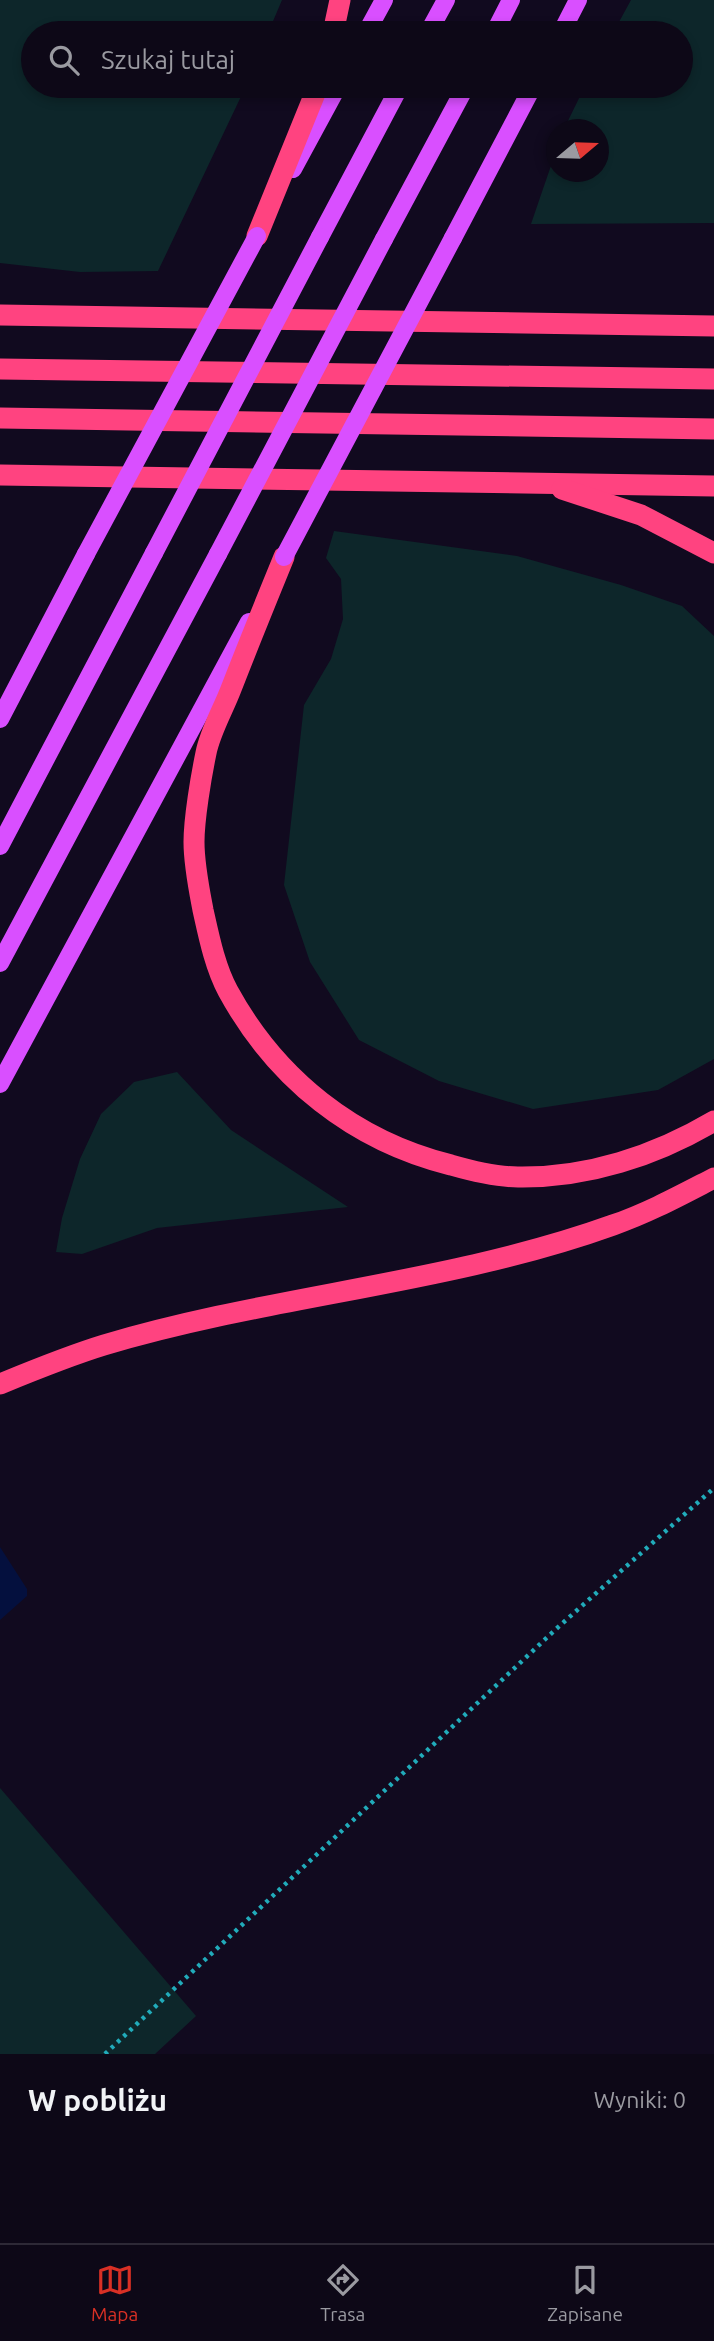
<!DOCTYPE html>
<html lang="pl">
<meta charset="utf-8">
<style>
:root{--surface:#0d0817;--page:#1b1624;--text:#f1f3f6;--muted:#9a9aa1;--line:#2d2936;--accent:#d93025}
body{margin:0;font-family:Ubuntu,sans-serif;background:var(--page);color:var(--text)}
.compass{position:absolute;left:546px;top:119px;width:63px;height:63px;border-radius:50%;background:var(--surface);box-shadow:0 4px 10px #0003;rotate:71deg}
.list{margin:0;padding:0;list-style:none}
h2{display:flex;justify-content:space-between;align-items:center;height:91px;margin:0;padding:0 28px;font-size:30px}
h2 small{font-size:23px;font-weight:400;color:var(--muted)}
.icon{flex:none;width:38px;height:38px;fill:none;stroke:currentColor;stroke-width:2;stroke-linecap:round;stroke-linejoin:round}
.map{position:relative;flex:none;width:714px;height:2054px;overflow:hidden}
.search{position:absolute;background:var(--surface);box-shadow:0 4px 10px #0003;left:21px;right:21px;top:21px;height:77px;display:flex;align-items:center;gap:18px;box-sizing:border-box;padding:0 24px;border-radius:38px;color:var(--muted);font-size:26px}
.sheet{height:189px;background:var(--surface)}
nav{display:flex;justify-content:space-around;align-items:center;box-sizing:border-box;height:98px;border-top:2px solid var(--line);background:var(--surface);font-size:19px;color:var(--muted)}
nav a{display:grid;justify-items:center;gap:4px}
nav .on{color:var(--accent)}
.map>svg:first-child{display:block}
</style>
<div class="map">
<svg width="714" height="2054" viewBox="0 0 714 2054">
<rect width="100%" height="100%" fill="#110a1f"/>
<!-- green -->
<g fill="#0d262a">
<path d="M 0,0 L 282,0 L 268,33 L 33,33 L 33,86 L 246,86 L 158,271 L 80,272 L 0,263 Z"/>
<path d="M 631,0 L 714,0 L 714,223 L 531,224 L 556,151 L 556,172 L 598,172 L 598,130 L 564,129 L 585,86 L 681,86 L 681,33 L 613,33 Z"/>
<path d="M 334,531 L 517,556 L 621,585 L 682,606 L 714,636 L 714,1059 L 658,1090 L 533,1109 L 439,1081 L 359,1040 L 310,962 L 284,885 L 304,705 L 331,659 L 343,619 L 341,579 L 326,558 Z"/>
<path d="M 177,1072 L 231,1130 L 348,1207 L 157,1228 L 82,1254 L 56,1252 L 62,1218 L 80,1159 L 101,1114 L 134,1082 Z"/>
<path d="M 0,1788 L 196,2016 L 155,2054 L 0,2054 Z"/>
</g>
<!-- water -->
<path fill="#04103e" d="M 0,1547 L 27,1589 L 27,1596 L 0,1620 Z"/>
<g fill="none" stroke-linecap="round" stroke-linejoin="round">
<!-- path -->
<path stroke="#21abba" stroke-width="4.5" stroke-dasharray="3.5 5" stroke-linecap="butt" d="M 105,2054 L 556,1629 L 714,1488"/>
<!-- primary -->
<g stroke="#d94fff" stroke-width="18">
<path d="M 366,33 L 384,0"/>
<path d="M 428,33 L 446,0"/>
<path d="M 494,33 L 511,0"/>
<path d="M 561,33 L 578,0"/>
<path d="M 293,169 L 338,86"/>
<path d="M 320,237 L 400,86"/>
<path d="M 453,238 L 533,86"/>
<path d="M 384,239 L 466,86"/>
<path d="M 0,719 L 86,554"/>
<path d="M 0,846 L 154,553"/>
<path d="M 0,963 L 218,554"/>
<path d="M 0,1084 L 249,622"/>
</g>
<!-- motorway -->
<g stroke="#ff4380" stroke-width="21">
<path d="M 333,33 L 340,0"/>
<path d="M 257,236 L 318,86"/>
<path d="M 0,315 L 714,326"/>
<path d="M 0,369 L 714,379"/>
<path d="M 0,418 L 714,429"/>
<path d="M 0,475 L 714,486"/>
<path d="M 562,489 L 641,515 L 714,553"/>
<path d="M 284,557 C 266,601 248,645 231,689 C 223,710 210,732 206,753 C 201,777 194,819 194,842 C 194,865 199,889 203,910 C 209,937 215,967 228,991 C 276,1079 354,1141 451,1165 C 472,1171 496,1177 518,1177 C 587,1178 655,1156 714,1121"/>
<path d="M 0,1384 C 34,1370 68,1356 104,1345 C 271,1295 449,1284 613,1225 C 648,1213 681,1195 714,1178"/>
</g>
<!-- primary-bridge -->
<g stroke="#d94fff" stroke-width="18">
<path d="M 154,553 L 320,237"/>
<path d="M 86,554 L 257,236"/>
<path d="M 218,554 L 384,239"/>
<path d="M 284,557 L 453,238"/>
</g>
</g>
</svg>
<svg class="compass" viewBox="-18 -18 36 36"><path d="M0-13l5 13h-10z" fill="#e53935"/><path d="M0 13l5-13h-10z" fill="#9a9aa1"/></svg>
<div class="search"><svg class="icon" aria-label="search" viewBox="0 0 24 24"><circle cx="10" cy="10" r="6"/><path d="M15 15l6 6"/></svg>Szukaj tutaj</div>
</div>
<section class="sheet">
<h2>W pobliżu<small>Wyniki: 0</small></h2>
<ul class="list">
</ul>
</section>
<nav>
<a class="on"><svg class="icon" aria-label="map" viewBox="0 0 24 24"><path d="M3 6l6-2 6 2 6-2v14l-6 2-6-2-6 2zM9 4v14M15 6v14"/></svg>Mapa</a>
<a><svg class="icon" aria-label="directions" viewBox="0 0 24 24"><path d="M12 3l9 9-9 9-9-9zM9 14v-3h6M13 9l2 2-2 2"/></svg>Trasa</a>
<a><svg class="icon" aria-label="saved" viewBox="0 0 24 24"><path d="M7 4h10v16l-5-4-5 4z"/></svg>Zapisane</a>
</nav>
